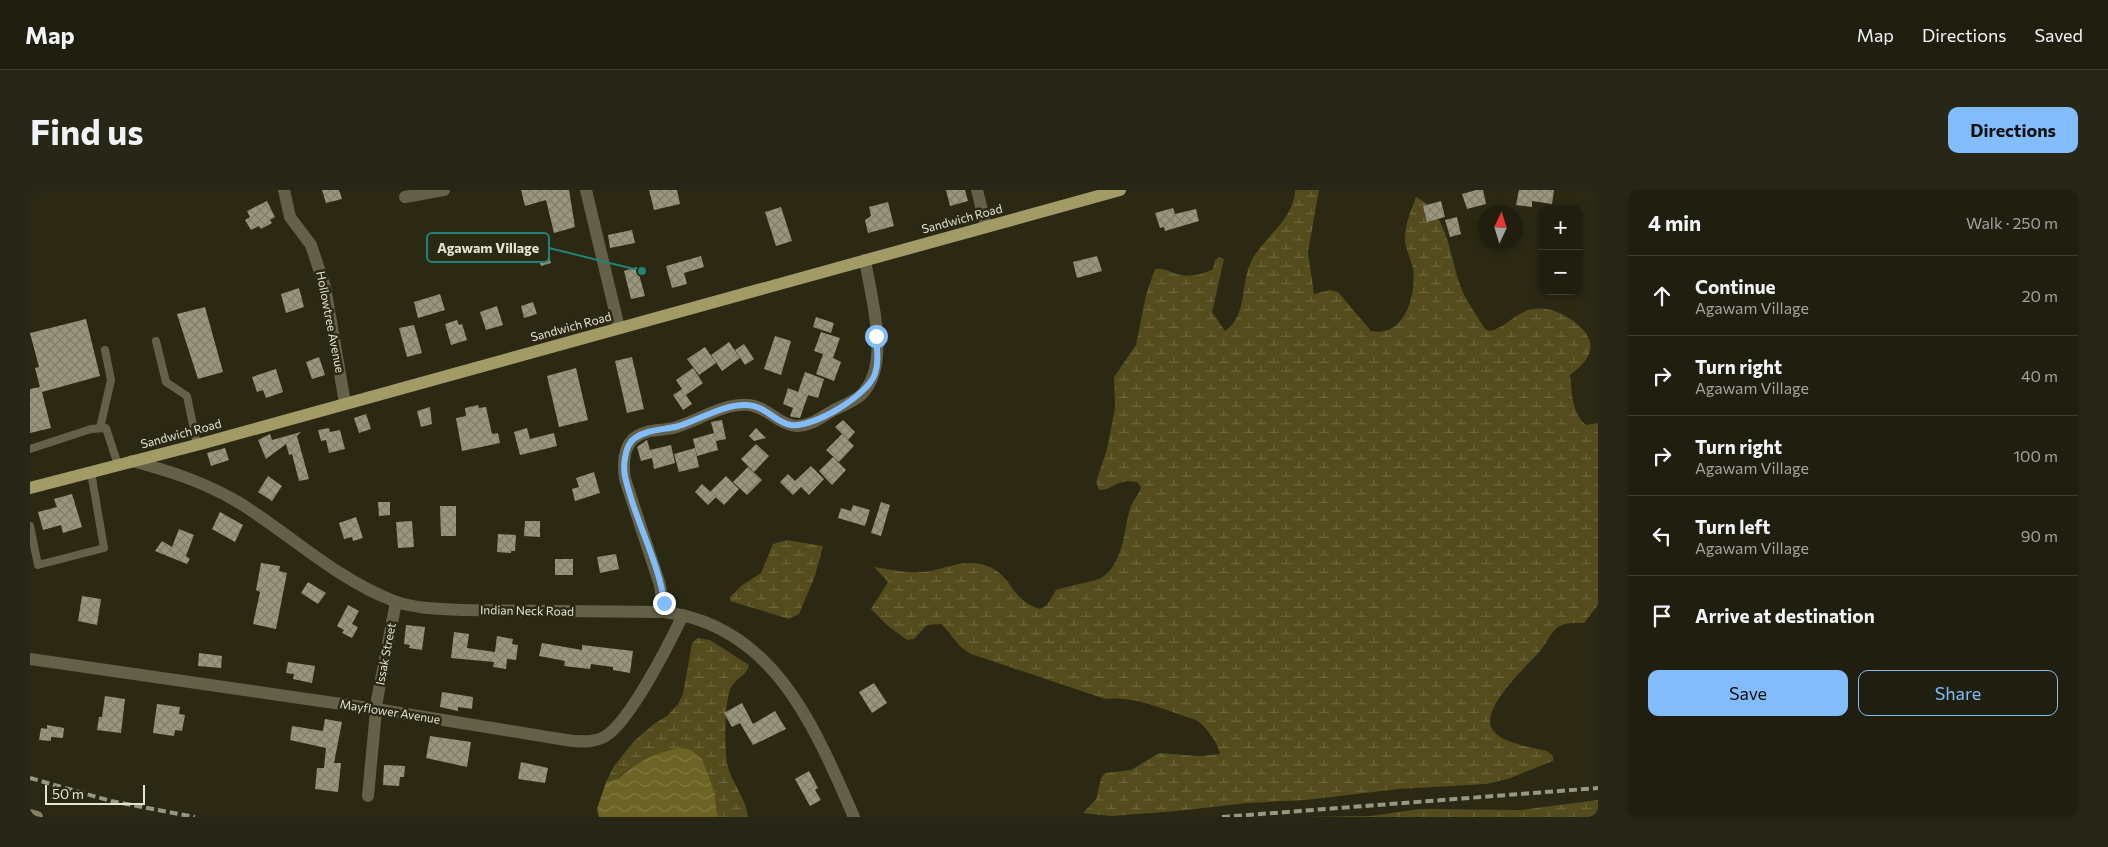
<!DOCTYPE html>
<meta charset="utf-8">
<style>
:root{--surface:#201e0e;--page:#282717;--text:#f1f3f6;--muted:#a2a29e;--line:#3d3c2e;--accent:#82bcfa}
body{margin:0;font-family:Commissioner,sans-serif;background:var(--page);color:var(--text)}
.controls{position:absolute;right:15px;top:15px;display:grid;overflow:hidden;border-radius:10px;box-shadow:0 2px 8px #0003}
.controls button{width:45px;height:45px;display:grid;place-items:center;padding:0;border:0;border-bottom:1px solid var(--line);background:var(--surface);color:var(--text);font:25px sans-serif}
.compass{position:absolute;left:1448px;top:15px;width:45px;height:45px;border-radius:50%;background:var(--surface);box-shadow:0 2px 8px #0003;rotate:4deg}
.scale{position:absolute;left:15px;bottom:12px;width:100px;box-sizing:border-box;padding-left:5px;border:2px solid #e4e3d6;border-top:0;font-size:14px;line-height:18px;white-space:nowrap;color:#e4e3d6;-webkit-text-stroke:4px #2b2813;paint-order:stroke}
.stop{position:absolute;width:15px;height:15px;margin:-11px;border:4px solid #82bcfa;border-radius:50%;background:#fff}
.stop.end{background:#82bcfa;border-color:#fff;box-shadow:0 1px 5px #0008}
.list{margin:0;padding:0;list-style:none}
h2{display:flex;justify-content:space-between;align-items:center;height:65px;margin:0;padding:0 20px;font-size:21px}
h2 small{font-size:16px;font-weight:400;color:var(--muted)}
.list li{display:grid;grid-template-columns:32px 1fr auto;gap:15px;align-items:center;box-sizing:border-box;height:80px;padding:0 20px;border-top:1px solid var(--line)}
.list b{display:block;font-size:19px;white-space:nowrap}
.list p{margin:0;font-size:16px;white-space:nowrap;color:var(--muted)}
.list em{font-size:16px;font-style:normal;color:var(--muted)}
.actions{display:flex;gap:10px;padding:15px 20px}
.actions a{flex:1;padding:11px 0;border:1px solid var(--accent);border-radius:10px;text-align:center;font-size:18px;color:var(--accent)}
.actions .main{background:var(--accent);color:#111}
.icon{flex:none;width:28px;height:28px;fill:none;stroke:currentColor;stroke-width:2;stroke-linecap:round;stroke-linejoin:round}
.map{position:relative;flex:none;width:1568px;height:627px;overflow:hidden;border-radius:10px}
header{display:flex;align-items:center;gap:30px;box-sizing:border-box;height:70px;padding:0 25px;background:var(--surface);border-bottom:1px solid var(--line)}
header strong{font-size:24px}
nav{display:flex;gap:28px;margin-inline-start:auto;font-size:18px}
.intro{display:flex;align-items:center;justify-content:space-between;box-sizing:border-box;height:120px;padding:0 30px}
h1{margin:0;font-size:35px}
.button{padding:12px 22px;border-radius:10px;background:var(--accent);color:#111;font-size:18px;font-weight:700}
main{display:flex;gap:30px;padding:0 30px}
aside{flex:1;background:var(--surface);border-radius:10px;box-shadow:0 2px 8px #0003}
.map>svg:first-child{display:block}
</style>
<header>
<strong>Map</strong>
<nav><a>Map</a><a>Directions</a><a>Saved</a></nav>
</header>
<div class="intro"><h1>Find us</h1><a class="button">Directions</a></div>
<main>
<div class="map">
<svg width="1568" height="627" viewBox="0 0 1568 627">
<defs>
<pattern id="wetland-marsh" width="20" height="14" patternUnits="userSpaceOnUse" patternTransform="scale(1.25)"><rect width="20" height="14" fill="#544c1c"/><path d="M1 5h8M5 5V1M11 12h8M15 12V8" fill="none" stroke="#6c663c"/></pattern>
<pattern id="water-waves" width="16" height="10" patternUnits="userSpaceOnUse" patternTransform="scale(1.25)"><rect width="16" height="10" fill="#6d6324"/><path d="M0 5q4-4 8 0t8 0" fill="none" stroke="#827943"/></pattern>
<pattern id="building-cross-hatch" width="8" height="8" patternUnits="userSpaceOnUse" patternTransform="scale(1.25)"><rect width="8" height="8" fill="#9a967e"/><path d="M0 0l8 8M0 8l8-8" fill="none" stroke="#807d6b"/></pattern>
</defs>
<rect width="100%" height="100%" fill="#2b2813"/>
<!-- wetland -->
<g fill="url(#wetland-marsh)">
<path d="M 1265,0 L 1289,0 L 1278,62 L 1284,104 L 1300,100 L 1308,102 L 1341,141 C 1374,148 1387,105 1383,78 C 1381,69 1376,61 1375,52 C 1374,36 1381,21 1386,7 C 1418,23 1419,64 1430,95 C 1435,110 1447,125 1455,139 L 1459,141 C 1476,138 1485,122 1503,119 C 1518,117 1529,122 1542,130 C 1568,149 1566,166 1540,185 C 1542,203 1542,223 1556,235 L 1568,233 L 1568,415 L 1554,433 C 1546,433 1536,432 1528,437 C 1521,442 1516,454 1510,461 C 1498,475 1450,518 1462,539 C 1469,552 1503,558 1517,561 L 1523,566 L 1523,571 L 1478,589 L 1456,594 L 1368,599 L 1276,610 L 1218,613 L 1147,621 L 1081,626 L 1053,623 L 1066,609 L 1071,588 L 1075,583 L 1101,580 L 1129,563 L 1169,566 L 1190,564 C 1187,552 1177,537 1166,530 C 1136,521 1107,506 1075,509 L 941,464 C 926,456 923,445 911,434 L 897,435 L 884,449 L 877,450 L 858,436 L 841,419 L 858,392 L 844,377 C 859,379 874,383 890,382 C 913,381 931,368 954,375 C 983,383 979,410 1010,419 L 1017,415 L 1026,400 C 1034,397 1066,391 1071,388 C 1092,376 1094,343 1099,322 C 1101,313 1108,306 1111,297 L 1107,292 C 1086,288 1084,300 1069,300 L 1066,292 L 1077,259 L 1085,218 L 1084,187 L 1106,155 L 1116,105 L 1125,79 C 1134,78 1137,81 1144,83 C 1157,88 1172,85 1183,79 L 1185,70 L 1189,67 L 1194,69 L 1182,122 L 1195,141 C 1219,125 1209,91 1223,68 C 1236,46 1265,27 1265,0 Z"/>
<path d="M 757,350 L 793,356 L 785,386 L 769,424 L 759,429 L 700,411 L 700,407 L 711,396 L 731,383 L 743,354 Z"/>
<path d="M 667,448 L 680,450 L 719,475 C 717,485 708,487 702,496 C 694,507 694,563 698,577 C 703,595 716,608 718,627 L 689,627 L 687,623 L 685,603 L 672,570 L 608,573 L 582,592 L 576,592 L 584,576 L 604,551 L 624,534 L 637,526 L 648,514 L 653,504 L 662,453 Z"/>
<path d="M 1568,610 L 1568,627 L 1274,627 L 1341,626 L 1389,619 L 1491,620 Z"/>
</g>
<!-- water -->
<path fill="url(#water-waves)" d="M 649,558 L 661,560 L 672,569 L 685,603 L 687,623 L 689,627 L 569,627 L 567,619 L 576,592 C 588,592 597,580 607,574 C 620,566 634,561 649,558 Z"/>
<!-- building -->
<g fill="url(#building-cross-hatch)">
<path d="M 292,0 L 309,0 L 312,9 L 296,13 Z"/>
<path d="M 491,0 L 539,0 L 545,37 L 524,43 L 516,10 L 495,16 Z"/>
<path d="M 619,0 L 647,0 L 650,14 L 624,20 Z"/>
<path d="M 916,0 L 935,0 L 938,11 L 920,16 Z"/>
<path d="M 1446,0 L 1453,0 L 1456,14 L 1437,19 L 1432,4 Z"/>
<path d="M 1489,0 L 1524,0 L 1522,14 L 1502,11 L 1502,17 L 1486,15 Z"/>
<path d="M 237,11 L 245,27 L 240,30 L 242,33 L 231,39 L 229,36 L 221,40 L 215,30 L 220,27 L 217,21 Z"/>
<path d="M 1411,11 L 1415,27 L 1397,32 L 1393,16 Z"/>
<path d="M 858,12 L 864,36 L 838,43 L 835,30 L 841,26 L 839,17 Z"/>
<path d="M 751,17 L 762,51 L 746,56 L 735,22 Z"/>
<path d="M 1143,18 L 1145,24 L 1166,19 L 1169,31 L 1135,41 L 1134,37 L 1130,38 L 1125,23 Z"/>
<path d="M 1427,27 L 1431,44 L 1420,47 L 1415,30 Z"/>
<path d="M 602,40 L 605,53 L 580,58 L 578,45 Z"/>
<path d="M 514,50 L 521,73 L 511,76 L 503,52 Z"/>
<path d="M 671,66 L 674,77 L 654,83 L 657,94 L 642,98 L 636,76 Z"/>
<path d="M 1067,66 L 1072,81 L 1047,88 L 1043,72 Z"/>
<path d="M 607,77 L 615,106 L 601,109 L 594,81 Z"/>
<path d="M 269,98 L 274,117 L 256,123 L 251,104 Z"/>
<path d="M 410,104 L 415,120 L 388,128 L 384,112 Z"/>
<path d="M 503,112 L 507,124 L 494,128 L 491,116 Z"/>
<path d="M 467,116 L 473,135 L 456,140 L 450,122 Z"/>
<path d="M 175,117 L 193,182 L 168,189 L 147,124 Z"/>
<path d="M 786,127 L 804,133 L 801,143 L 783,137 Z"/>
<path d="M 56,129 L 70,186 L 12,202 L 21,238 L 0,243 L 0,199 L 10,197 L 5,178 L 9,177 L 0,143 Z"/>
<path d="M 427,130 L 429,135 L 432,134 L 437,150 L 421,155 L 415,134 Z"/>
<path d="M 384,135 L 392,163 L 377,167 L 369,138 Z"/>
<path d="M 791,142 L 810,148 L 803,168 L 811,172 L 804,191 L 786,184 L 793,164 L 784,161 Z"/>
<path d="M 745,146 L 761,151 L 751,185 L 734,179 Z"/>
<path d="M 699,152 L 710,168 L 692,181 L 681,165 Z"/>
<path d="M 714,154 L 724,169 L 715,175 L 705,160 Z"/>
<path d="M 675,157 L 686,173 L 669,185 L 657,169 Z"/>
<path d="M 289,167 L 295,185 L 282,189 L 276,172 Z"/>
<path d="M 602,167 L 614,219 L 597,223 L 585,171 Z"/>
<path d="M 546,178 L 558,230 L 529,237 L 517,186 Z"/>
<path d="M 663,178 L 673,193 L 656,205 L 662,214 L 653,220 L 643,205 L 652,199 L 646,190 Z"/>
<path d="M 246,179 L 253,202 L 236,208 L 233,200 L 227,202 L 222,187 Z"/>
<path d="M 775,182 L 794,189 L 788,208 L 778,205 L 770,228 L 762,227 L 760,226 L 763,218 L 753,214 L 758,198 L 768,202 Z"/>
<path d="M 448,215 L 449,218 L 456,217 L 462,244 L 468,243 L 470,253 L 432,261 L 426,228 L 436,226 L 435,218 Z"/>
<path d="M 400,217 L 402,234 L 391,237 L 387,221 Z"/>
<path d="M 336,224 L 341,239 L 329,243 L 324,228 Z"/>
<path d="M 692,230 L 696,249 L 686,251 L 681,232 Z"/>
<path d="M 813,230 L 825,242 L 818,250 L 805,237 Z"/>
<path d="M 299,238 L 300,242 L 310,240 L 315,259 L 299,263 L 296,250 L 291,251 L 288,240 Z"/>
<path d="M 497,238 L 500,249 L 524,243 L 527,256 L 490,265 L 484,242 Z"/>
<path d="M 726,238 L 736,248 L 724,251 L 719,246 Z"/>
<path d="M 271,242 L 267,246 L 279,289 L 269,291 L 262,264 L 259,265 L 256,254 L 236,269 L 228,250 L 240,244 L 242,250 Z"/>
<path d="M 684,243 L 688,260 L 667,266 L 663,249 Z"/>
<path d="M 812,244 L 824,256 L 809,272 L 796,260 Z"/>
<path d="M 617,250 L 620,260 L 641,255 L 645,273 L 624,279 L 622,268 L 611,271 L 607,257 Z"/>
<path d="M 726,254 L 739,266 L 724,282 L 711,269 Z"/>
<path d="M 195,258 L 199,270 L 181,276 L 177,263 Z"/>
<path d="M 665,258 L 669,277 L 649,282 L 644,264 Z"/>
<path d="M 803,267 L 816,280 L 802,295 L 789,281 Z"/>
<path d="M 781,276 L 794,289 L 779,305 L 771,297 L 763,305 L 750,292 L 758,284 L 765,291 Z"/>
<path d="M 718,277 L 732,290 L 717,305 L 703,292 Z"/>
<path d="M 564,282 L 570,303 L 545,311 L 542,299 L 549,297 L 546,288 Z"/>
<path d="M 238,286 L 252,296 L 242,311 L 228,302 Z"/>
<path d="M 696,286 L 709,299 L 694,315 L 680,302 Z"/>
<path d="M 672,294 L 686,307 L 678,315 L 665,302 Z"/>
<path d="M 42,304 L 52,337 L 33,343 L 31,335 L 13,340 L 8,322 L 27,317 L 24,309 Z"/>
<path d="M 348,312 L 360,312 L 360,325 L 349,326 Z"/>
<path d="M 851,312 L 860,315 L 851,346 L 841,343 Z"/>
<path d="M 823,315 L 840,320 L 835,336 L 808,328 L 811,318 L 821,321 Z"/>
<path d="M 410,316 L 426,316 L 426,346 L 411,346 Z"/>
<path d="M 190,322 L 213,335 L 205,352 L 182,339 Z"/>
<path d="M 326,327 L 333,348 L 323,351 L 322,347 L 314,349 L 309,333 Z"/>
<path d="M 382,331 L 384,357 L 368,358 L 366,332 Z"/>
<path d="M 495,331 L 510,331 L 510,347 L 494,346 Z"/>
<path d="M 149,339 L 164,345 L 156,366 L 160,369 L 157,374 L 125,361 L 132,351 L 142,357 Z"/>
<path d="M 468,344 L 486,345 L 485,361 L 481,361 L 481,363 L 467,362 Z"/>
<path d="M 586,364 L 589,379 L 570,383 L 567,367 Z"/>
<rect x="525" y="369" width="18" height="16"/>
<path d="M 231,373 L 250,376 L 249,381 L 257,383 L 246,439 L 223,434 L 230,402 L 226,400 Z"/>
<path d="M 278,392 L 296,403 L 288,414 L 271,403 Z"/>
<path d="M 52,406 L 71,409 L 67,435 L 48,431 Z"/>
<path d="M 318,415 L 329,421 L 322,434 L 328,437 L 322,448 L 312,443 L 314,440 L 307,436 Z"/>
<path d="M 376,435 L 395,437 L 392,460 L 379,458 L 380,455 L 374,454 Z"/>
<path d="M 424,442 L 439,444 L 437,458 L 465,462 L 467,446 L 483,449 L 482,454 L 488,455 L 486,470 L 477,469 L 476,479 L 463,477 L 464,472 L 421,468 Z"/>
<path d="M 512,453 L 552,460 L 552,455 L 603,461 L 600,483 L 583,480 L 583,477 L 561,474 L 560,479 L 534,476 L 535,471 L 509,466 Z"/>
<path d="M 169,463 L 192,466 L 191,478 L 168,476 Z"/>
<path d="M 258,472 L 285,476 L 282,493 L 263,489 L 264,484 L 256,483 Z"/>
<path d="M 844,493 L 857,513 L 842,523 L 829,502 Z"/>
<path d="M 412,502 L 443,507 L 442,519 L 428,517 L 428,521 L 410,517 Z"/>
<path d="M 75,506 L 95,509 L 91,543 L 67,540 L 69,527 L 72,527 Z"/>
<path d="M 712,513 L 723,534 L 745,521 L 756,539 L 723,555 L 710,533 L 702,537 L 694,523 Z"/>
<path d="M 127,514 L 150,517 L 149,524 L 155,525 L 152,541 L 145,540 L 144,546 L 123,543 Z"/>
<path d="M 295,529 L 312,532 L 304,573 L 311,573 L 308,602 L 285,599 L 287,578 L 294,578 L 296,558 L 260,550 L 262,536 L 293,541 Z"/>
<path d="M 17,535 L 34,538 L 33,548 L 21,547 L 21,551 L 9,550 L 11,538 L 17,539 Z"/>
<path d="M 400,546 L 441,552 L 437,577 L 396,568 Z"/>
<path d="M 491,572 L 518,578 L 515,593 L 488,589 Z"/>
<path d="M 354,575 L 375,576 L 374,587 L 370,587 L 369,596 L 353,595 Z"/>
<path d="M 779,581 L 788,598 L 785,600 L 791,610 L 780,616 L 765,589 Z"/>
</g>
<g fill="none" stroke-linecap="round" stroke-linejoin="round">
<!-- service -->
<g stroke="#656148" stroke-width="8">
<path d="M 126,151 L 136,192 L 157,206 L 167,255"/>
<path d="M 70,238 L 81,190 L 75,160"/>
<path d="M 0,259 L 61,239 L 76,238 L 88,275"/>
<path d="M 0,336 L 8,375 L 74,358 L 61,282"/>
</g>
<!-- minor -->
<g stroke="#656148" stroke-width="12">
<path d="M 254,0 L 260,27 L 281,55 L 295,97 L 315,213"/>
<path d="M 556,0 L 589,138"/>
<path d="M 947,0 L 956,36"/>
<path d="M 375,7 L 414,0"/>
<path d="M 634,422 L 630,395 L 595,289 C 593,276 593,259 603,249 C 614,239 630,241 643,238 C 668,231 693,213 719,215 C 738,217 748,235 767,236 C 782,236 792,226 804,220 C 813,215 823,212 831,205 C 862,175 841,108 835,70"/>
<path d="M 0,469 L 346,519 L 536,550 C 549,552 562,553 574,547 C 599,534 640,452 653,425"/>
<path d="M 338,606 L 347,510 L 366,412"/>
</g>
<!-- tertiary -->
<path stroke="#656148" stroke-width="12" d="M 102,271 C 140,281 174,292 208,312 C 260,344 306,389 364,411 C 386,419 412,419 435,420 L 634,422 C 744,435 785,538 824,627"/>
<!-- secondary -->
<path stroke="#888259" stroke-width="12" d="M 0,625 L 7,627"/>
<!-- primary -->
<path stroke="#a29b66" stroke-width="12" d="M 0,298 L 174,253 L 1090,0"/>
<!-- rail -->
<g stroke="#989686" stroke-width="4" stroke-dasharray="8 4" stroke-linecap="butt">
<path d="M 0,588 L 81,611 L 165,627"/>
<path d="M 1192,627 L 1568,598"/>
</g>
</g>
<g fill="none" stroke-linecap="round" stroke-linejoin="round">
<!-- route -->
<path stroke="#82bcfa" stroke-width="6" d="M 634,413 C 631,381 611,341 601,308 C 597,294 592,282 595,268 C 596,260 599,252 605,248 C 618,239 634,240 649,236 C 671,229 694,214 717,215 C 737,216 745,233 761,235 C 783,238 837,206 845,184 C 849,172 847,159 846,146"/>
</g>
<g text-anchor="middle" stroke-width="5" stroke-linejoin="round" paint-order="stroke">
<!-- street labels -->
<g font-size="12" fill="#e4e3d6" stroke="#2b2813">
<text transform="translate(932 29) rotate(-15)" y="4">Sandwich Road</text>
<text transform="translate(300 132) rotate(79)" y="4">Hollowtree Avenue</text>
<text transform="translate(541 137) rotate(-15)" y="4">Sandwich Road</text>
<text transform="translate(151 244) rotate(-15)" y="4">Sandwich Road</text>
<text transform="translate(497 421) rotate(1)" y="4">Indian Neck Road</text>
<text transform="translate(356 464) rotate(-79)" y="4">Issak Street</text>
<text transform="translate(360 522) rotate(9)" y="4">Mayflower Avenue</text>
</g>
</g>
<!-- callouts -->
<path fill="none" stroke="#248178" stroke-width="2" d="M612 81L519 58"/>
<circle fill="#248178" stroke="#2b2813" stroke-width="2" cx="612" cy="81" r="5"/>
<rect fill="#2b2813" stroke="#248178" stroke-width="2" x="397" y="43" width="122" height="29" rx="5"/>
<g font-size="14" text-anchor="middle" font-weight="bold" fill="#e4e3d6">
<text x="458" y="63">Agawam Village</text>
</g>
</svg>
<div class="controls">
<button>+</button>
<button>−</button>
</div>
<svg class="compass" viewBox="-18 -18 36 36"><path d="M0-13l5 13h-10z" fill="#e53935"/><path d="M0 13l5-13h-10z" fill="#a2a29e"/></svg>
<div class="scale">50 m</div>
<div class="stop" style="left:846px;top:146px"></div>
<div class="stop end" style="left:634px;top:413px"></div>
</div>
<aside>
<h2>4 min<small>Walk · 250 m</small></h2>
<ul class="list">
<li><svg class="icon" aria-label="ahead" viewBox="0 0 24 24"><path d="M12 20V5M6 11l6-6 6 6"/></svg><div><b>Continue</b><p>Agawam Village</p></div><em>20 m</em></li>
<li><svg class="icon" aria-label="right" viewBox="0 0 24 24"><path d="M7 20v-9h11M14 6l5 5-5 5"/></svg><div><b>Turn right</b><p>Agawam Village</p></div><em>40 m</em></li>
<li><svg class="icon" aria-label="right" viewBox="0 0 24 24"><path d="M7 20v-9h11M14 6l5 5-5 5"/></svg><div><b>Turn right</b><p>Agawam Village</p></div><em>100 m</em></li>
<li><svg class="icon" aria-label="left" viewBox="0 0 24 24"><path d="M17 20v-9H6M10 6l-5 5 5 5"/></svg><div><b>Turn left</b><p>Agawam Village</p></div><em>90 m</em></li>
<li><svg class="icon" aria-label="arrive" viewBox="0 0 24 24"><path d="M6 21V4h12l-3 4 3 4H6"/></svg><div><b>Arrive at destination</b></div></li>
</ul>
<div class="actions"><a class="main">Save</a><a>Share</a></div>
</aside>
</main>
